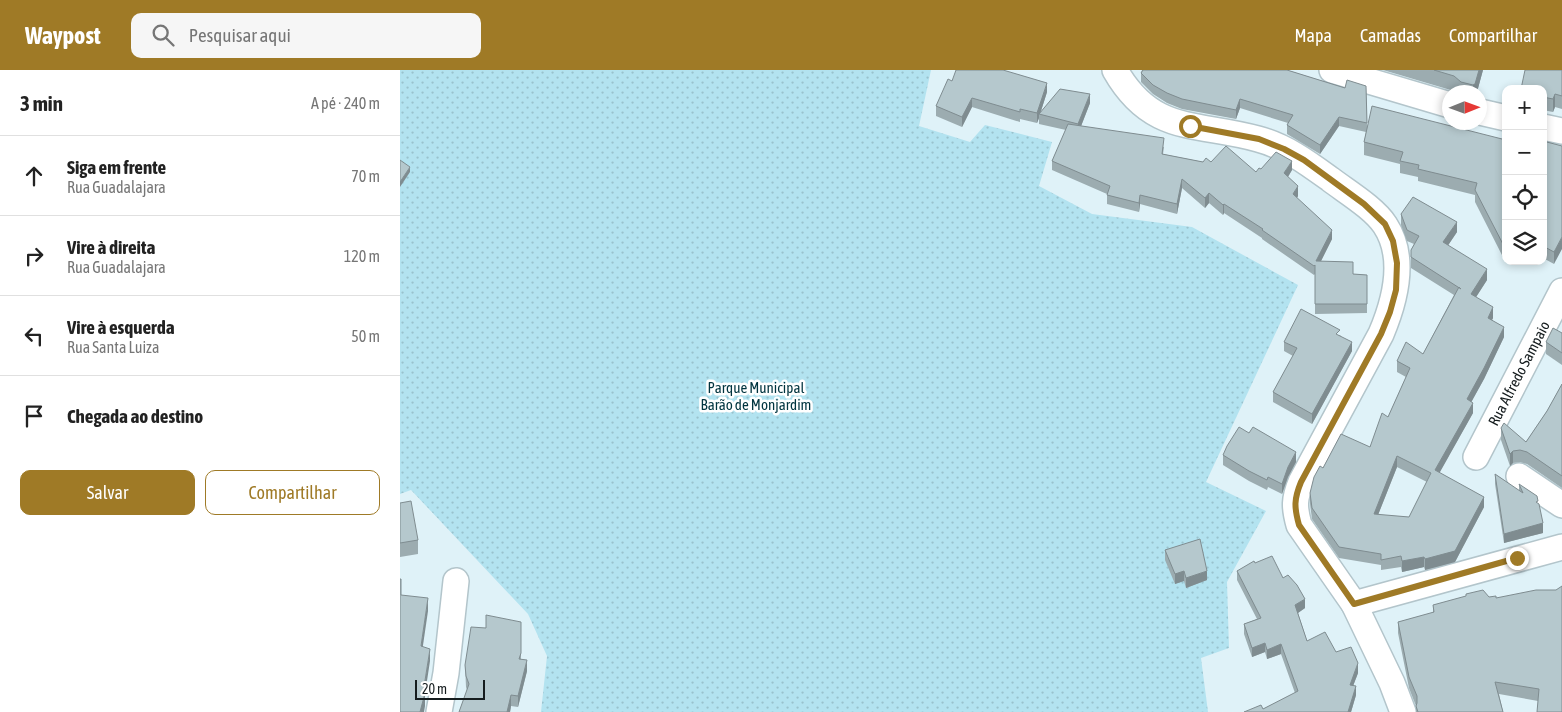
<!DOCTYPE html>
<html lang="pt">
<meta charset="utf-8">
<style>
:root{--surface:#fff;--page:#f6f6f6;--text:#222;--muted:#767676;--line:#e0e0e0;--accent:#9f7a26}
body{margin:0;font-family:"Asap Condensed",sans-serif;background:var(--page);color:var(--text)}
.controls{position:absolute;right:15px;top:15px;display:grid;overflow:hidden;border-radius:10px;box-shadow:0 2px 8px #0003}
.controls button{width:45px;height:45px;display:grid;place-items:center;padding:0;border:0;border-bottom:1px solid var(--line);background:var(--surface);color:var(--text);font:25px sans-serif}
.compass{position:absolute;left:1042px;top:15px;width:45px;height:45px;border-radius:50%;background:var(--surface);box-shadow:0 2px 8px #0003;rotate:89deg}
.scale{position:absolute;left:15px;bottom:12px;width:70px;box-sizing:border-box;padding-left:5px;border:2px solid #151c1e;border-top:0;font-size:14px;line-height:18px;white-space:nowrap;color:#151c1e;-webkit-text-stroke:4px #fff;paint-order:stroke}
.stop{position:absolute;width:15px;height:15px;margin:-11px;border:4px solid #9f7a26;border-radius:50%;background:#fff}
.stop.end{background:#9f7a26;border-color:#fff;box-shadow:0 1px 5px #0008}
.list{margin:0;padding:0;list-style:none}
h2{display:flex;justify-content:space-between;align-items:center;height:65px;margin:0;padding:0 20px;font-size:21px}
h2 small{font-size:16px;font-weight:400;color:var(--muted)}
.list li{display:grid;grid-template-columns:32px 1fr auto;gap:15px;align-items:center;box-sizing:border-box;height:80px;padding:0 20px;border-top:1px solid var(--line)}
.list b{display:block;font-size:19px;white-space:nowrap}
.list p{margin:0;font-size:16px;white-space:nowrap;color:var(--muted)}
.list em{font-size:16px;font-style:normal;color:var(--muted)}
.actions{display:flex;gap:10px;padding:15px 20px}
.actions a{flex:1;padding:11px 0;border:1px solid var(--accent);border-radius:10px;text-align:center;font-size:18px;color:var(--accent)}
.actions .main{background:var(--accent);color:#fff}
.icon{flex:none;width:28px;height:28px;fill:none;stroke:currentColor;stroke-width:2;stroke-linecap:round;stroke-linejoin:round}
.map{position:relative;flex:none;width:1162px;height:642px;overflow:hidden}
header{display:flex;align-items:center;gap:30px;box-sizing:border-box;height:70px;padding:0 25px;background:var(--accent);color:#fff}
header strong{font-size:24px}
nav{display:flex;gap:28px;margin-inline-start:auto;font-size:18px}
.search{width:350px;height:45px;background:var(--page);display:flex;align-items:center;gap:12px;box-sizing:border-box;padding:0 18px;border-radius:10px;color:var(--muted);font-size:19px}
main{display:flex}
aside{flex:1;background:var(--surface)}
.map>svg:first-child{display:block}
</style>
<header>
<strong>Waypost</strong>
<div class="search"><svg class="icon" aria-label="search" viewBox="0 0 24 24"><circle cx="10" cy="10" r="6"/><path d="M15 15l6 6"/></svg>Pesquisar aqui</div>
<nav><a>Mapa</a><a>Camadas</a><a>Compartilhar</a></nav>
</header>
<main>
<aside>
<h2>3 min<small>A pé · 240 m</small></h2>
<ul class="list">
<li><svg class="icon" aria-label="ahead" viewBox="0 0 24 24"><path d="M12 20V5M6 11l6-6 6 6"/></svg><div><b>Siga em frente</b><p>Rua Guadalajara</p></div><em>70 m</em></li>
<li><svg class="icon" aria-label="right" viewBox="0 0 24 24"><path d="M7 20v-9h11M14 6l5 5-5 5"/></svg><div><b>Vire à direita</b><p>Rua Guadalajara</p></div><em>120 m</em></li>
<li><svg class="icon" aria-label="left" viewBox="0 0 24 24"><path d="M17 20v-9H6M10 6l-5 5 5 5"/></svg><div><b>Vire à esquerda</b><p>Rua Santa Luiza</p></div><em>50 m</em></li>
<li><svg class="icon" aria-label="arrive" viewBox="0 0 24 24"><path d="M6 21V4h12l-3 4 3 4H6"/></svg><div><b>Chegada ao destino</b></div></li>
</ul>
<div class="actions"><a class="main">Salvar</a><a>Compartilhar</a></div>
</aside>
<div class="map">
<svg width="1162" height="642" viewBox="0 0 1162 642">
<defs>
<pattern id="park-dots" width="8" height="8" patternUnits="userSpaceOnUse" patternTransform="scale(1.25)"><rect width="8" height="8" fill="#b3e3f0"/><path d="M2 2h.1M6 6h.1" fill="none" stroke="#99c2cd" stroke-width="1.8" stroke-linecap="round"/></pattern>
</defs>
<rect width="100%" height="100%" fill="#dff2f8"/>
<!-- park -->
<path fill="url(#park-dots)" d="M 0,0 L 531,0 L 519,56 L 570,72 L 585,55 L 652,72 L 639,116 L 692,144 L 792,157 L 898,215 L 806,412 L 866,441 L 827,512 L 829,578 L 801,588 L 808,642 L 141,642 L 147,586 L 128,544 L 11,420 L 0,424 Z"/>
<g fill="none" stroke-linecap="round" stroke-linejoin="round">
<!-- minor casing -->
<g stroke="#b3c5cb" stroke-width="28">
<g id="minor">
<path d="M 715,0 C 752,65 797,52 858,69 C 885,76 908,93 930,109 C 947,122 974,138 985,155 C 1007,188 995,231 981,264 L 901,412 C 894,429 894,437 899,455 L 954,534 L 992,613 L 1003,642"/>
<path d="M 932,0 L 1050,35"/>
<path d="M 1080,42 L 1106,48"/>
<path d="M 1143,57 L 1162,61"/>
<path id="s1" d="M 1076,387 L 1162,221"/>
<path d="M 1119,406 L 1162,435"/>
<path d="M 954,534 L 1162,477"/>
<path d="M 39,642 L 46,603 L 56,511"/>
</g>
</g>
<!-- minor -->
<use href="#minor" stroke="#fff" stroke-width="25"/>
</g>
<!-- wall -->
<g fill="#9cacb0" fill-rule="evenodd">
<path d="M 742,0 L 887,0 L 945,18 L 966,16 L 967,57 L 1106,70 L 1106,191 L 1111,191 L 1106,193 L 1075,132 L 1075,125 L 1018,111 L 1018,107 L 1000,103 L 1000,94 L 964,85 L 964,72 L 966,62 L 939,56 L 920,84 L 887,64 L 887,55 L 888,53 L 840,38 L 836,49 L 782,39 L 767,33 L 753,24 L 741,12 L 741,3 Z"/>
<path d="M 983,0 L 1083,0 L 1077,22 L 1056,22 L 1054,21 Z"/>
<path d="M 1162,0 L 1162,39 L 1155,37 L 1153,42 L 1143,40 L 1143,19 Z"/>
<path d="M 552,11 L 647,22 L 641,41 L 690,33 L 681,56 L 764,77 L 763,84 L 803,92 L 811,92 L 856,102 L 861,99 L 892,100 L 888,107 L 898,126 L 897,128 L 932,169 L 921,191 L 953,204 L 967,205 L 967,243 L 915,244 L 915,204 L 914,205 L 862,169 L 862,168 L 824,143 L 823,145 L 809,133 L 805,138 L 782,118 L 777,144 L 740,134 L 739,142 L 707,134 L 707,124 L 652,100 L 652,91 L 666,60 L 639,54 L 639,48 L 637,53 L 620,49 L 620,52 L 572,37 L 562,57 L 536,46 L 536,36 Z"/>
<path d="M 1143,71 L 1162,76 L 1154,194 L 1143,188 Z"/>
<path d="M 1001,144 L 1057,162 L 1048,175 L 1087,210 L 1076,227 L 1093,248 L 1092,250 L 1104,267 L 1084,309 L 1071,332 L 1073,343 L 1039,403 L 1084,437 L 1055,492 L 1025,500 L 1024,497 L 1002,502 L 1001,497 L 981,500 L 981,495 L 939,488 L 912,449 L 910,434 L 910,423 L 923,398 L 970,377 L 988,347 L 1006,307 L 997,302 L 997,291 L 1023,284 L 1054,225 L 1011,198 L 1011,180 L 1014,174 L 1007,171 L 1001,155 ZM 997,397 L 1027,412 L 1009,447 L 978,445 Z"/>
<path d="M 1162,263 L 1162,295 L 1146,284 L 1146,272 Z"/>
<path d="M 940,265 L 952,281 L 912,354 L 873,332 L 873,322 L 893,286 L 884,281 L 884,272 Z"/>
<path d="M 1162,314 L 1162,418 L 1127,394 L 1120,392 L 1113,393 L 1110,396 L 1101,370 L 1101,358 L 1126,372 L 1147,341 Z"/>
<path d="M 823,385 L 896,392 L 888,407 L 882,424 L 868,417 L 867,420 L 849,411 L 823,395 Z"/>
<path d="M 1095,404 L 1119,421 L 1119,414 L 1138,434 L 1143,463 L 1104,473 L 1095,414 Z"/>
<path d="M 0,433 L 18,470 L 18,484 L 0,487 Z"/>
<path d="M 765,480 L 807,510 L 786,518 L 784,511 L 775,514 L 765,490 Z"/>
<path d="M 855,493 L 883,508 L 905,538 L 898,543 L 907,571 L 936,582 L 958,603 L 953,616 L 956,625 L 951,642 L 844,642 L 863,639 L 895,623 L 881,584 L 867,589 L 865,582 L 852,587 L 844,564 L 844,554 L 857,549 L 837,510 L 837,501 Z"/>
<path d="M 1156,520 L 1138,631 L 1099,624 L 1103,642 L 1016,642 L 1016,636 L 1009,618 L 998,563 L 998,552 L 1033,543 L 1033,535 L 1089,527 L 1096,528 Z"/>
<path d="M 121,552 L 121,589 L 127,601 L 118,637 L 111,636 L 110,642 L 59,642 L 67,620 L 66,617 L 65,595 L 86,558 Z"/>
</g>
<!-- shaded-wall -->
<g fill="#7f8c90">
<path d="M 1079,0 L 1083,0 L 1077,22 L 1073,22 L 1073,15 Z"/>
<path d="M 647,13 L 647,22 L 640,44 L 639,44 L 639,48 L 637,53 L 637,43 Z"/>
<path d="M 690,24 L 690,33 L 678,64 L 678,54 Z"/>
<path d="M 1155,24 L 1155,37 L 1153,42 L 1153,29 Z"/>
<path d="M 572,28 L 572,37 L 562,57 L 562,47 Z"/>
<path d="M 840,29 L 840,38 L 836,49 L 836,40 Z"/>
<path d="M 939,47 L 939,56 L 920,84 L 920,75 Z"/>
<path d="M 892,91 L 892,100 L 884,113 L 884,103 Z"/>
<path d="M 10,97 L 10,102 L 0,117 L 0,112 Z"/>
<path d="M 782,109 L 782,118 L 777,144 L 777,134 Z"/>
<path d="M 898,116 L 898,126 L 893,134 L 893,124 Z"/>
<path d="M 809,123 L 809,133 L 805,138 L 805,128 Z"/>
<path d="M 740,125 L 740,134 L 739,142 L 739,133 Z"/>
<path d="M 824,134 L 824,143 L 823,145 L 823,135 Z"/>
<path d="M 1057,152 L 1057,162 L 1043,183 L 1043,172 Z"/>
<path d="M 932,160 L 932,169 L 916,201 L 916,191 Z"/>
<path d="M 1162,167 L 1162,179 L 1154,194 L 1154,182 Z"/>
<path d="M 1087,199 L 1087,210 L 1071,235 L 1071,224 Z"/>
<path d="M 1093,237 L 1093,248 L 1088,258 L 1088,248 Z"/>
<path d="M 1104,257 L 1104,267 L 1084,309 L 1067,340 L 1067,329 Z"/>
<path d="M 952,272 L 952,281 L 912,354 L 912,344 Z"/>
<path d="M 1073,333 L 1073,343 L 1035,411 L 1035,400 Z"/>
<path d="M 1113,381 L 1113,393 L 1110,396 L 1110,384 Z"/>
<path d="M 896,382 L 896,392 L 888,407 L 882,424 L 882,414 L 888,397 Z"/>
<path d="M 997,386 L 997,397 L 974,455 L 974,444 Z"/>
<path d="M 1084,427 L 1084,437 L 1055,492 L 1025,500 L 1025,489 Z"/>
<path d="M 1143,453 L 1143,463 L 1104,473 L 1104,464 Z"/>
<path d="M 1024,487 L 1024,497 L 1002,502 L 1002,491 Z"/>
<path d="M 784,501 L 784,511 L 775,514 L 775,504 Z"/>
<path d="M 807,501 L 807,510 L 786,518 L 786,508 Z"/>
<path d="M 28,528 L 28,541 L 21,589 L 21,576 Z"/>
<path d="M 905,529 L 905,538 L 895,545 L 895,535 Z"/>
<path d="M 865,573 L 865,582 L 852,587 L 852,578 Z"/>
<path d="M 881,574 L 881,584 L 867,589 L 867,580 Z"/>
<path d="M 30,579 L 30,591 L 25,624 L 25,636 L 24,642 L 20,642 Z"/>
<path d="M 127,590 L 127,601 L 118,637 L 118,626 Z"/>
<path d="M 958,593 L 958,603 L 950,624 L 950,615 Z"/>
<path d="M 956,616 L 956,625 L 951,642 L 948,642 Z"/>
<path d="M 111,625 L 111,636 L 110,642 L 107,642 Z"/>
</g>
<!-- building -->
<g fill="#b5c8cd" stroke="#7f8c90" fill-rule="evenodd">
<path d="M 556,0 L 603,0 L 647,13 L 637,43 L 620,39 L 620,42 L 572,28 L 562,47 L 536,36 L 548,9 L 552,11 Z"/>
<path d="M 743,0 L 887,0 L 945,18 L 947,10 L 966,16 L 967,53 L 939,47 L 920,75 L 887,55 L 893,45 L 840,29 L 836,40 L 782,29 L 767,23 L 753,15 L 741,3 Z"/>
<path d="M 1034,0 L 1079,0 L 1075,14 L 1073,15 L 1061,12 L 1054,6 Z"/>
<path d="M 1125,0 L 1162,0 L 1162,26 L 1155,24 L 1153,29 L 1143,27 L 1143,19 L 1121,19 Z"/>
<path d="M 660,19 L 690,24 L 678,54 L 639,44 Z"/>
<path d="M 972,36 L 1106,70 L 1106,180 L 1075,120 L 1077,113 L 1018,99 L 1019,95 L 1000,91 L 1003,82 L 964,72 Z"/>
<path d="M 668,54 L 764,68 L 762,84 L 803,92 L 806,88 L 811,92 L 826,76 L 856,102 L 859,98 L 861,99 L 876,82 L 892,91 L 884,103 L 898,116 L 893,124 L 932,160 L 916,191 L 953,192 L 953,204 L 967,205 L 967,234 L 915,234 L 915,195 L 914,196 L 862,160 L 863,159 L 824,134 L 823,135 L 809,123 L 805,128 L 782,109 L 777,134 L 740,125 L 739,133 L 707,125 L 710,116 L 652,91 Z"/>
<path d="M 1143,71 L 1162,76 L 1162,167 L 1154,182 L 1143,176 Z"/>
<path d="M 0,90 L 10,97 L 0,112 Z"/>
<path d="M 1013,127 L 1057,152 L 1043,172 L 1087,199 L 1071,224 L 1093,237 L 1088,248 L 1104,257 L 1084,298 L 1067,329 L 1073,333 L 1035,400 L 1084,427 L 1055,481 L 1025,489 L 1024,487 L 1002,491 L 1001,486 L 981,490 L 981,484 L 939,477 L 912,438 L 910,423 L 914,407 L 920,396 L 923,398 L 941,364 L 970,377 L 982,343 L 988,347 L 1010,298 L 997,291 L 1006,272 L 1023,284 L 1059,217 L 1061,219 L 1011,187 L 1011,180 L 1019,166 L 1007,160 L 1001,144 ZM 997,386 L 1031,403 L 1009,447 L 974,444 Z"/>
<path d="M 901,239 L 940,260 L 936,264 L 952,272 L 912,344 L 873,322 L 897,278 L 884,272 Z"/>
<path d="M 1153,258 L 1162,263 L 1162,283 L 1146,272 Z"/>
<path d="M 1162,314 L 1162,406 L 1127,382 L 1120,380 L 1113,381 L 1110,384 L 1101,358 L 1104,353 L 1126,372 L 1147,341 Z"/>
<path d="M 839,357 L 849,363 L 853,357 L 896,382 L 888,397 L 882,414 L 868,407 L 867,410 L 849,401 L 823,385 L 827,376 Z"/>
<path d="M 1095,404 L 1123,423 L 1119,414 L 1137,426 L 1138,431 L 1136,432 L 1139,434 L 1143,453 L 1104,464 Z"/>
<path d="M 11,431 L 18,470 L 0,473 L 0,433 Z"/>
<path d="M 800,469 L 807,501 L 786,508 L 784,501 L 775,504 L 765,480 Z"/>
<path d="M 872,486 L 883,508 L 888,505 L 897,515 L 905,529 L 895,535 L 907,571 L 925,562 L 936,582 L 951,577 L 958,593 L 950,615 L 956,616 L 948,642 L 844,642 L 861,635 L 863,639 L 898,621 L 881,574 L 867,580 L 865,573 L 852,578 L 844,554 L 861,548 L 837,501 L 854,491 L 855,493 Z"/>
<path d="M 0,509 L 1,509 L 1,525 L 28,528 L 21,576 L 30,579 L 23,623 L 25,623 L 20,642 L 0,642 Z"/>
<path d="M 1162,516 L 1162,642 L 1137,642 L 1139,619 L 1095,612 L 1103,642 L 1018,642 L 1016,636 L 1017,633 L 1017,626 L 1009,607 L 998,552 L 1034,542 L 1033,535 L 1066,526 L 1066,524 L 1083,520 L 1089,527 L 1096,526 L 1096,528 L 1136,520 L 1156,520 Z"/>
<path d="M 86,545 L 121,552 L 121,583 L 119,589 L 127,590 L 118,626 L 111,625 L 107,642 L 59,642 L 69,614 L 66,606 L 65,595 L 71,557 L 86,558 Z"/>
</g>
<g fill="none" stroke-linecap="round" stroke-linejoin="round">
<!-- route -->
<path stroke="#9f7a26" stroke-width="6" d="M 790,56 L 859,69 L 884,79 L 904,90 L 964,134 L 985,154 L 993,171 L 997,193 L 996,220 L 990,242 L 981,264 L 901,412 C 894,429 894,437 899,455 L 954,534 L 1117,488"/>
</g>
<g text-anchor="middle" stroke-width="5" stroke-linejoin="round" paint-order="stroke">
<!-- street labels -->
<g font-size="15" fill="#151c1e" stroke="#fff">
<text dy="5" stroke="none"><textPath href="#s1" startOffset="94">Rua Alfredo Sampaio</textPath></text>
</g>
<!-- park labels -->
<g font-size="15" fill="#01343f" stroke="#fff">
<text x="356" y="323">Parque Municipal<tspan x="356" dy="17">Barão de Monjardim</tspan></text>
</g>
</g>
</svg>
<div class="controls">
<button>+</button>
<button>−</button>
<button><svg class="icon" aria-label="locate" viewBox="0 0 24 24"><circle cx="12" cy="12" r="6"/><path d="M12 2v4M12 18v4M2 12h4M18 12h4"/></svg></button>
<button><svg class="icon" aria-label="layers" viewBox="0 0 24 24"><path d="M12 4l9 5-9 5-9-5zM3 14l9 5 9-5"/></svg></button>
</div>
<svg class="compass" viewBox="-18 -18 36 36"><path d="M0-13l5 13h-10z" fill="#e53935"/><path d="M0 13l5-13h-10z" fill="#767676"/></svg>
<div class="scale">20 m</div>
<div class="stop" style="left:790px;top:56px"></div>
<div class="stop end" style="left:1117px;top:488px"></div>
</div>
</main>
